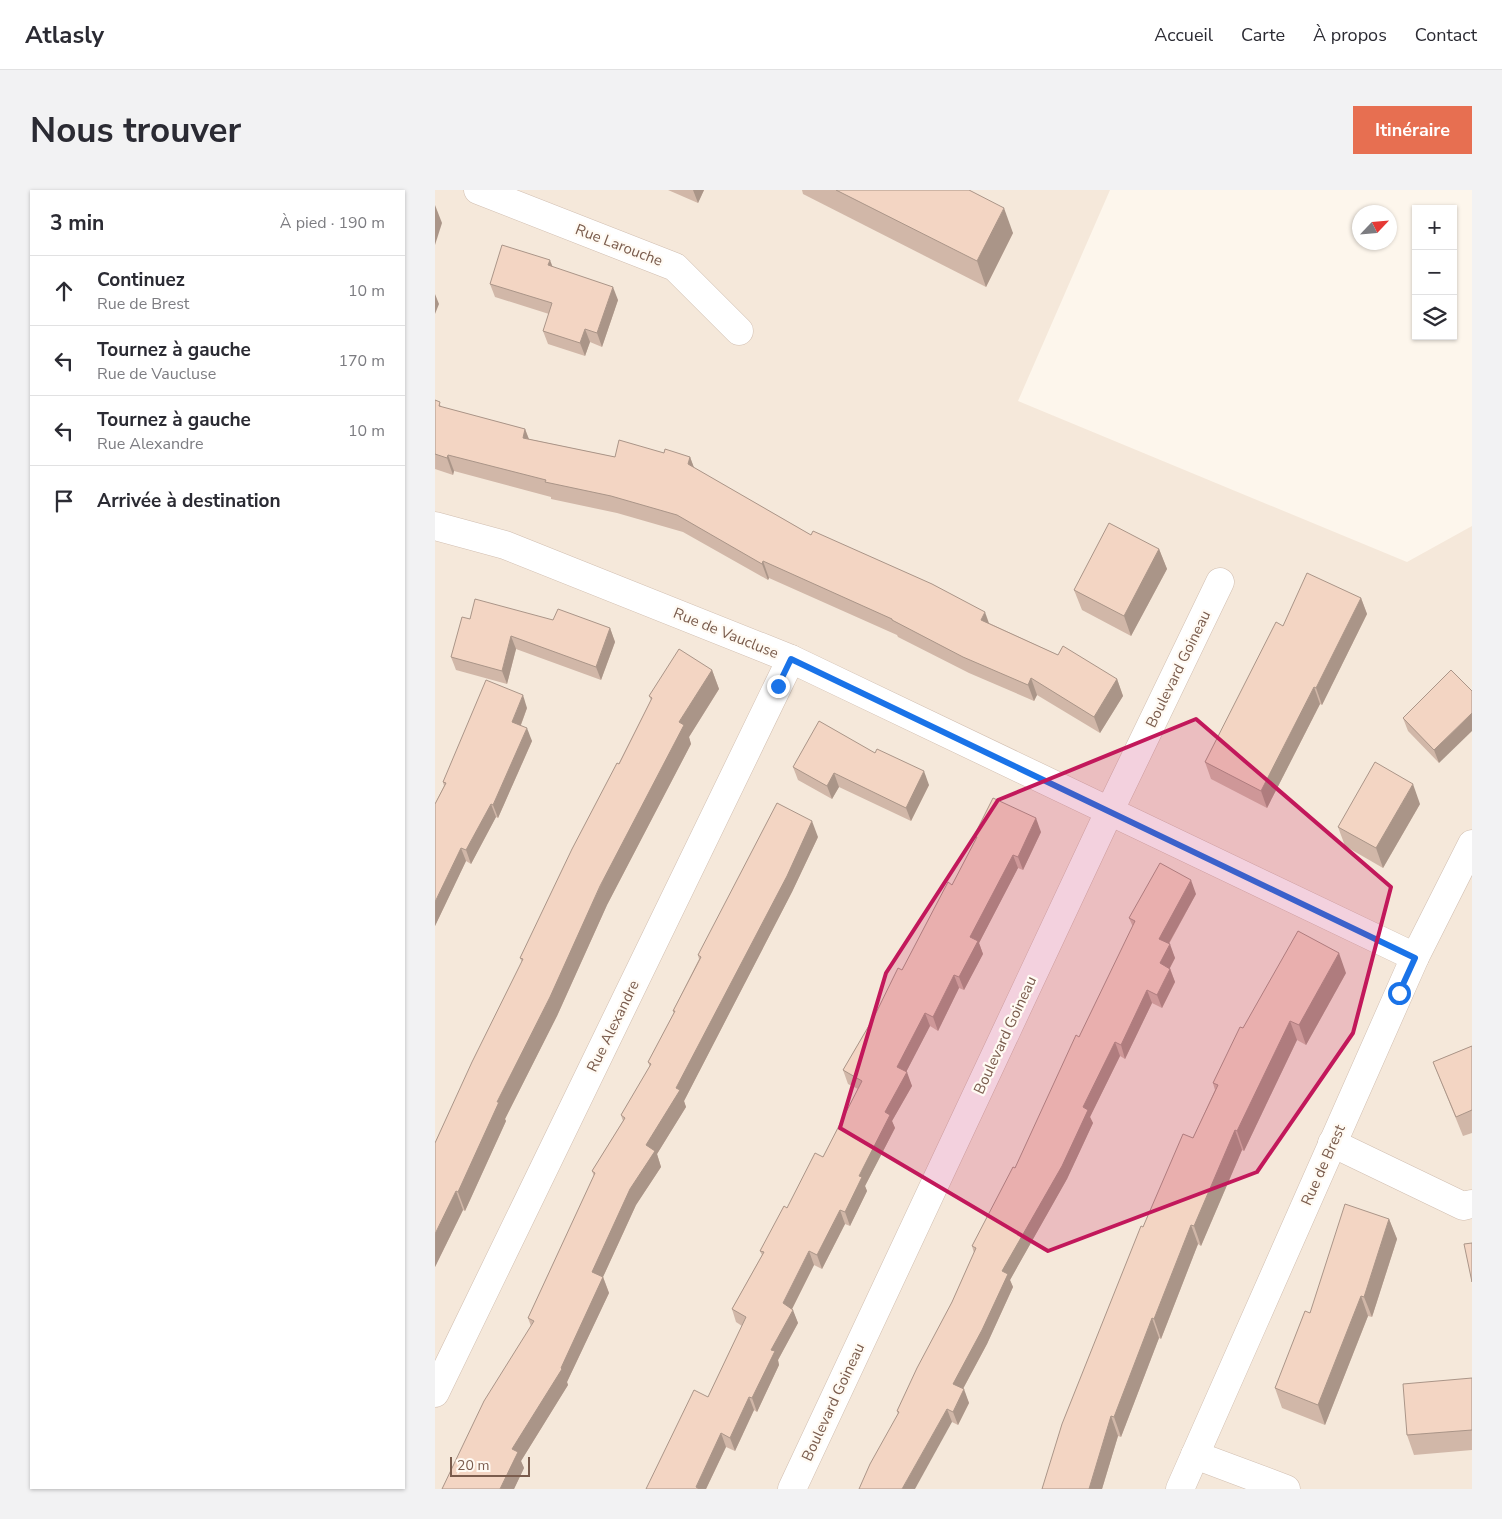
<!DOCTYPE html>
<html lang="fr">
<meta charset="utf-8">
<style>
:root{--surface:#fff;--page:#f2f2f3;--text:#2b2b33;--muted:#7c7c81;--line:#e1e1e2;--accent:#e76f51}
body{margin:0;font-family:"Nunito Sans",sans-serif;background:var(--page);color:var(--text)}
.controls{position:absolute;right:15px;top:15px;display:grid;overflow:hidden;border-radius:0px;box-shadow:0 1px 4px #0004}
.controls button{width:45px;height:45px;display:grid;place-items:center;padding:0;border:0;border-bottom:1px solid var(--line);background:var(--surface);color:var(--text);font:25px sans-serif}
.compass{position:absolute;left:917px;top:15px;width:45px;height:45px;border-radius:50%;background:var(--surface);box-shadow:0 1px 4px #0004;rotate:64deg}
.scale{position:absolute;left:15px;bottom:12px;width:80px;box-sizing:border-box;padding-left:5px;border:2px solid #7a5c4d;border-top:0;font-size:14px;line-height:18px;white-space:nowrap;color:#7a5c4d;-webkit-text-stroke:4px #fffaf3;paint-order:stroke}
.stop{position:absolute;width:15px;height:15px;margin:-11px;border:4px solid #1a73e8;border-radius:50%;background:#fff}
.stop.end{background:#1a73e8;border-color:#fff;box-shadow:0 1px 5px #0008}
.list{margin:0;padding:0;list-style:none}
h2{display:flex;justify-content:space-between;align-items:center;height:65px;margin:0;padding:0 20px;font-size:21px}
h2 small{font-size:16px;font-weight:400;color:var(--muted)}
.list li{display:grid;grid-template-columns:32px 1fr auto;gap:15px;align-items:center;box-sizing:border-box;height:70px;padding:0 20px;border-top:1px solid var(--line)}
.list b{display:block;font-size:19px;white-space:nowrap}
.list p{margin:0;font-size:16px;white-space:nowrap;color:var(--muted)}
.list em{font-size:16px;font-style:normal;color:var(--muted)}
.icon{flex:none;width:28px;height:28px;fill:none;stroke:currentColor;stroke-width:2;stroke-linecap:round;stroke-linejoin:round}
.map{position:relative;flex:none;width:1037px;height:1299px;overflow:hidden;border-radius:0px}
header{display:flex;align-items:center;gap:30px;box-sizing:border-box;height:70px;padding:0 25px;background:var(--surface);border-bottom:1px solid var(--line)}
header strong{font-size:24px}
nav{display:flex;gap:28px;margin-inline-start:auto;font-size:18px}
.intro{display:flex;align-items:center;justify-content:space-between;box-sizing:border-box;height:120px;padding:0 30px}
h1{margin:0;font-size:35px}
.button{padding:12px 22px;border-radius:0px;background:var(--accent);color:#fff;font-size:18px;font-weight:700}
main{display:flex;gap:30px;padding:0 30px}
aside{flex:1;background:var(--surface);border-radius:0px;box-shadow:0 1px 4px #0004}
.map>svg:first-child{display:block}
</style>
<header>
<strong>Atlasly</strong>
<nav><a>Accueil</a><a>Carte</a><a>À propos</a><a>Contact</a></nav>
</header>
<div class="intro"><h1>Nous trouver</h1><a class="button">Itinéraire</a></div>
<main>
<aside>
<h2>3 min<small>À pied · 190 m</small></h2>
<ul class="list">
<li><svg class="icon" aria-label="ahead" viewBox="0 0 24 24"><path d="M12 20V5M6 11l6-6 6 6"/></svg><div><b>Continuez</b><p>Rue de Brest</p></div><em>10 m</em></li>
<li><svg class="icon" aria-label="left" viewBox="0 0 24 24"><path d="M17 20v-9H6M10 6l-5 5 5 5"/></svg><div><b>Tournez à gauche</b><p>Rue de Vaucluse</p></div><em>170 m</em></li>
<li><svg class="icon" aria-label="left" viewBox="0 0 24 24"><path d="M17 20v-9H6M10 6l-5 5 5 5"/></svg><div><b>Tournez à gauche</b><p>Rue Alexandre</p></div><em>10 m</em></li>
<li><svg class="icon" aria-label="arrive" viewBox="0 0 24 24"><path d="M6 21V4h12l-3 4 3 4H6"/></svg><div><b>Arrivée à destination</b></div></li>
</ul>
</aside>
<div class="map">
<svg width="1037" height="1299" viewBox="0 0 1037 1299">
<rect width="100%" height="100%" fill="#fdf6ec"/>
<!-- residential -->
<path fill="#f5e8da" d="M 0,0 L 675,0 L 583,211 L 972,372 L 1037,336 L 1037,1299 L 0,1299 Z"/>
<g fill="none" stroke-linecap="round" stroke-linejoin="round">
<!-- street casing -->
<g stroke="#d1beb0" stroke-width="29">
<g id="street">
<path d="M 43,0 L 240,77 L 304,141"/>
<path d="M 0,336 L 70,355 L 356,469 L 980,767"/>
<path d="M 897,953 L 1028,1016 L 1037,1014"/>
<path d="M 0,1203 L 356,469"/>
<path d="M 760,1265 L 851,1299"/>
<path d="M 357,1299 L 674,622 L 785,392"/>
<path d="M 745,1299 L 980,767 L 1037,654"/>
</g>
</g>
<!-- street -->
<use href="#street" stroke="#fff" stroke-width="28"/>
</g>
<!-- wall -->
<g fill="#d1b7a8">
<path d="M 233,0 L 269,0 L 263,13 Z"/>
<path d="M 367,0 L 534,0 L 578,43 L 551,97 L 368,4 Z"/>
<path d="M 117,77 L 183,110 L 167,157 L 155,152 L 150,166 L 113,154 L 108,141 L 114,124 L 60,107 L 55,94 Z"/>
<path d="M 0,210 L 7,217 L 90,239 L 94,249 L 180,267 L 229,263 L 255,267 L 259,278 L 376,345 L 554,433 L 623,465 L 682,489 L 688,506 L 665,543 L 602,505 L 599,511 L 534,483 L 463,447 L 462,445 L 334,388 L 333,390 L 248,342 L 182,323 L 116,309 L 116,307 L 19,281 L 18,285 L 0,279 Z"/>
<path d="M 724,359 L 732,379 L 696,446 L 647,420 L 639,400 Z"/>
<path d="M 926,408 L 932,424 L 887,515 L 885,514 L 832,618 L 776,589 L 770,572 L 848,436 Z"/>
<path d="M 35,429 L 118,430 L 175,438 L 180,452 L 166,490 L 81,459 L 72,494 L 21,480 L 16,467 Z"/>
<path d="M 277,480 L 284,499 L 254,547 L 256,554 L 172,715 L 122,826 L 70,929 L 71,931 L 30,1021 L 28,1020 L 0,1077 L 0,953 L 87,772 L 85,768 L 216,510 L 214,506 Z"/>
<path d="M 1016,480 L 1004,573 L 973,541 L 968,528 Z"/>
<path d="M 92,518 L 86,535 L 97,551 L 63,628 L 61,627 L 36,674 L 31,671 L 0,736 L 0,614 L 9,596 L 8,592 Z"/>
<path d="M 440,563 L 494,595 L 476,631 L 404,597 L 397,609 L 363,590 L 358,577 Z"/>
<path d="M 985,614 L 948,678 L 910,656 L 903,637 Z"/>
<path d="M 606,642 L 588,680 L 583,678 L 544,753 L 548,764 L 529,800 L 524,798 L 503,841 L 495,836 L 471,882 L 477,896 L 457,931 L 460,938 L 430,996 L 432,1001 L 415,1036 L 410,1034 L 387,1079 L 379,1075 L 357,1119 L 363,1133 L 343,1170 L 344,1175 L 322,1222 L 319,1220 L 300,1261 L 291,1257 L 271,1299 L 273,1207 L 307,1136 L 301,1132 L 297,1119 L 327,1065 L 325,1061 L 352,1018 L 388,967 L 423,899 L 413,894 L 408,880 L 517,695 L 541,649 L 539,646 Z"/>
<path d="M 383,647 L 357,702 L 249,911 L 251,917 L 222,964 L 226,977 L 201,1015 L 168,1087 L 174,1103 L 132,1192 L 133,1195 L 86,1271 L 89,1278 L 79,1299 L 7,1299 L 96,1136 L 93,1128 L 159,986 L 157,981 L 188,931 L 186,925 L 215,877 L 213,872 L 239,823 L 238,821 L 264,769 L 263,765 Z"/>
<path d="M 761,704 L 734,754 L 740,768 L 735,778 L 740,792 L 727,818 L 717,813 L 690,869 L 685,866 L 655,927 L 658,933 L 632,989 L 575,1090 L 578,1097 L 552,1154 L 528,1199 L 534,1213 L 523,1235 L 517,1232 L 463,1224 L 462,1221 L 517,1112 L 539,1063 L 537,1056 L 580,978 L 698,737 L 694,728 Z"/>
<path d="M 911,783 L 871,855 L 862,850 L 809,961 L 807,960 L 766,1056 L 763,1054 L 726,1149 L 724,1148 L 686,1247 L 683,1246 L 667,1299 L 607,1299 L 708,1037 L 758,948 L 780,900 L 778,893 L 808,838 Z"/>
<path d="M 1037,856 L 1037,943 L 1028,946 L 1006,892 L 998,872 Z"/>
<path d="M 954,1029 L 962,1049 L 937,1127 L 933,1126 L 890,1235 L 847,1218 L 840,1198 L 875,1123 Z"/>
<path d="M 1037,1189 L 1037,1260 L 979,1265 L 972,1245 Z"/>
</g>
<!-- shaded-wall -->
<g fill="#aa9588">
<path d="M 258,0 L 269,0 L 263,13 Z"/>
<path d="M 0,15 L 7,33 L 0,55 Z"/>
<path d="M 569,18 L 578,43 L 551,97 L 542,71 Z"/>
<path d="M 115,70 L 120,83 L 113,75 Z"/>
<path d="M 178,97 L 183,110 L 167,157 L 162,143 Z"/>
<path d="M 0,104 L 4,114 L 0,124 Z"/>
<path d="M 150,139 L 155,152 L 150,166 L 145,153 Z"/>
<path d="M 90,239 L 96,255 L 88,248 Z"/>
<path d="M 13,265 L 19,281 L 18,285 L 12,268 Z"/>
<path d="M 255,267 L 261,283 L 253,274 Z"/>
<path d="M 724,359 L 732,379 L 696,446 L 689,426 Z"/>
<path d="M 328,371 L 334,388 L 333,390 L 327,374 Z"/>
<path d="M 926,408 L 932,424 L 887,515 L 881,498 Z"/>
<path d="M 550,422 L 556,439 L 546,430 Z"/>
<path d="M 175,438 L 180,452 L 166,490 L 161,477 Z"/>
<path d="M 76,446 L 81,459 L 72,494 L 67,481 Z"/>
<path d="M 277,480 L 284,499 L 254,547 L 256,554 L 172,715 L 122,826 L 70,929 L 71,931 L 30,1021 L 23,1002 L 62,912 L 244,532 Z"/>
<path d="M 596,488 L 602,505 L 599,511 L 593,495 Z"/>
<path d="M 682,489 L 688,506 L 665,543 L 659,527 Z"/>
<path d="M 879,497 L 885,514 L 832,618 L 826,601 Z"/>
<path d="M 88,505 L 92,518 L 82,545 L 77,532 Z"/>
<path d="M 1037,523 L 1037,541 L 1004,573 L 999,560 Z"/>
<path d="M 92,538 L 97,551 L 63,628 L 58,615 Z"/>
<path d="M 489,581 L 494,595 L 476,631 L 471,618 Z"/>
<path d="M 399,583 L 404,597 L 397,609 L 392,596 Z"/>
<path d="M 978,594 L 985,614 L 948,678 L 941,658 Z"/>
<path d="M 56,614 L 61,627 L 36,674 L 31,660 Z"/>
<path d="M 601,628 L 606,642 L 588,680 L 583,667 Z"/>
<path d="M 377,631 L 383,647 L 357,702 L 249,911 L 251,917 L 222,964 L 226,977 L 201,1015 L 168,1087 L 174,1103 L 132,1192 L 133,1195 L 86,1271 L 89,1278 L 79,1299 L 65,1299 L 77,1259 L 126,1178 L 157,1082 L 211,955 L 241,898 Z"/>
<path d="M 26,658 L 31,671 L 0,736 L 0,712 Z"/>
<path d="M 578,665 L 583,678 L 544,753 L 548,764 L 529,800 L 524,787 L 535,747 Z"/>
<path d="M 756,690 L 761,704 L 729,762 L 724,749 Z"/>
<path d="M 735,754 L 740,768 L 730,787 L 725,773 Z"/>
<path d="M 904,763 L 911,783 L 871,855 L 864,835 Z"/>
<path d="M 735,779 L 740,792 L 727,818 L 722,805 Z"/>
<path d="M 519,785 L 524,798 L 503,841 L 498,827 Z"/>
<path d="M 712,800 L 717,813 L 690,869 L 686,855 Z"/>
<path d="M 490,823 L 495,836 L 467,890 L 462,877 Z"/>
<path d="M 855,831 L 862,850 L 809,961 L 802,941 Z"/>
<path d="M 680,852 L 685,866 L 655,927 L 658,933 L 632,989 L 575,1090 L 578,1097 L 552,1154 L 523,1208 L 518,1194 L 567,1081 Z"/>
<path d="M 472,882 L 477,896 L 457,931 L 460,938 L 430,996 L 432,1001 L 415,1036 L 410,1022 L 450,922 Z"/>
<path d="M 800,940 L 807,960 L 766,1056 L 759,1036 Z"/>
<path d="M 21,1001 L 28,1020 L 0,1077 L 0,1044 Z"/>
<path d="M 405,1020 L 410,1034 L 387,1079 L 382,1065 Z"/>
<path d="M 954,1029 L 962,1049 L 937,1127 L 929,1107 Z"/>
<path d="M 756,1035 L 763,1054 L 726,1149 L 719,1129 Z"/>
<path d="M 374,1061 L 379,1075 L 353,1127 L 348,1113 Z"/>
<path d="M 926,1106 L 933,1126 L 890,1235 L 883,1215 Z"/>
<path d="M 358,1120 L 363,1133 L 343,1170 L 344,1175 L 322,1222 L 317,1208 L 336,1160 Z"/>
<path d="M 717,1128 L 724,1148 L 686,1247 L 679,1227 Z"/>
<path d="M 529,1199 L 534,1213 L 523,1235 L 518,1222 Z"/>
<path d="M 314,1207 L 319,1220 L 300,1261 L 295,1248 Z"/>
<path d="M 512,1219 L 517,1232 L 480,1299 L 467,1299 Z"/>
<path d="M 676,1226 L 683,1246 L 667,1299 L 654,1299 Z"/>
<path d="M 286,1243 L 291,1257 L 271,1299 L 261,1299 L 261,1297 Z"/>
</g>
<!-- building -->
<g fill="#f3d5c3" stroke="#aa9588">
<path d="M 401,0 L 534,0 L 569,18 L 542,71 Z"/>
<path d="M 67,55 L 115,70 L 113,75 L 178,97 L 162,143 L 150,139 L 145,153 L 108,141 L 117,113 L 55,94 Z"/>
<path d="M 0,210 L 5,212 L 4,216 L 90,239 L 88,248 L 180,267 L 184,250 L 229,263 L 230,259 L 255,267 L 253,274 L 376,345 L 378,341 L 497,394 L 550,422 L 546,430 L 623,465 L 628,456 L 682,489 L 659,527 L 596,488 L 593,495 L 528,467 L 457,430 L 457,429 L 328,371 L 327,374 L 242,325 L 176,306 L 110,292 L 111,290 L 13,265 L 12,268 L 0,264 Z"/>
<path d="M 674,333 L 724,359 L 689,426 L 639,400 Z"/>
<path d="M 872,383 L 926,408 L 881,498 L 879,497 L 826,601 L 770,572 L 841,432 L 848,436 Z"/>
<path d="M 40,409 L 118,430 L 123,419 L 175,438 L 161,477 L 76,446 L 67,481 L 16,467 L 27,427 L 35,429 Z"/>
<path d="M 244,459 L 277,480 L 244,532 L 249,535 L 165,696 L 115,807 L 62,912 L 64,912 L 23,1002 L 21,1001 L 0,1044 L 0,953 L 37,872 L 88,769 L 85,768 L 137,659 L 182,573 L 184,574 L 217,508 L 214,506 Z"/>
<path d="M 1016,480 L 1037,501 L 1037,523 L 999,560 L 968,528 Z"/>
<path d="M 51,490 L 88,505 L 77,532 L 92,538 L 58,615 L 56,614 L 31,660 L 26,658 L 0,712 L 0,614 L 11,593 L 8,592 Z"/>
<path d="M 384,531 L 440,563 L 442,559 L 489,581 L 471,618 L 399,583 L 392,596 L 358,577 Z"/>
<path d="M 940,572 L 978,594 L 941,658 L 903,637 Z"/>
<path d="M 558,608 L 601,628 L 583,667 L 578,665 L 535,747 L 543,751 L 524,787 L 519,785 L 498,827 L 490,823 L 462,877 L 472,882 L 450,922 L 455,925 L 424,986 L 427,987 L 410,1022 L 405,1020 L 382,1065 L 374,1061 L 348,1113 L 358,1120 L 336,1160 L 340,1161 L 317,1208 L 314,1207 L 295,1248 L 286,1243 L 261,1297 L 264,1299 L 211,1299 L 259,1200 L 273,1207 L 311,1127 L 297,1119 L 329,1062 L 325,1061 L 349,1016 L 352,1018 L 380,963 L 388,967 L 427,891 L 408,880 L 439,827 L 463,778 L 467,780 L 513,692 L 517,695 L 542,647 L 539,646 Z"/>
<path d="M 342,613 L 377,631 L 352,686 L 241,898 L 245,900 L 211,955 L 220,961 L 195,999 L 157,1082 L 168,1087 L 126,1178 L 127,1179 L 77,1259 L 83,1262 L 65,1299 L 7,1299 L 49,1211 L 99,1131 L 93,1128 L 160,983 L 157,981 L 190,928 L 186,925 L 216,874 L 213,872 L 240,821 L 238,821 L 266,767 L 263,765 Z"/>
<path d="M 725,673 L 756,690 L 724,749 L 735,754 L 725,773 L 735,779 L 722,805 L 712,800 L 686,855 L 680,852 L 648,917 L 653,920 L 627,976 L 567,1081 L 573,1084 L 547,1140 L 518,1194 L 529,1199 L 518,1222 L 512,1219 L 467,1299 L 424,1299 L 435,1274 L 464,1222 L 462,1221 L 482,1178 L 517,1112 L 541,1058 L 537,1056 L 578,977 L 580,978 L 641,845 L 644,847 L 700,731 L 694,728 Z"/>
<path d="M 863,741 L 904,763 L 864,835 L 855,831 L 802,941 L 800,940 L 759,1036 L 756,1035 L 719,1129 L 717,1128 L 679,1227 L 676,1226 L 654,1299 L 607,1299 L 627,1234 L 706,1036 L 708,1037 L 748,944 L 758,948 L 783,895 L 778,893 L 805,837 L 808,838 Z"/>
<path d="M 1037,856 L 1037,920 L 1021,927 L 998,872 Z"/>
<path d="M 910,1014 L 954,1029 L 929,1107 L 926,1106 L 883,1215 L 840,1198 L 870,1121 L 875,1123 Z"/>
<path d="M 1037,1053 L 1037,1092 L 1029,1054 Z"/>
<path d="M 1037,1188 L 1037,1240 L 972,1245 L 968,1194 Z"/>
</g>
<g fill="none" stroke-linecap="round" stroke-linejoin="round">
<!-- route -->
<path stroke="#1a73e8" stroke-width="6" d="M 343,496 L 356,469 L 980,768 L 964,803"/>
</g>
<!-- marked area -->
<path fill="#c2185b" fill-opacity="0.2" stroke="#c2185b" stroke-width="4" stroke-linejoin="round" d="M 761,529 L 956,697 L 918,843 L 822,982 L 613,1061 L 405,938 L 451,783 L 563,610 Z"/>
<g text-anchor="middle" stroke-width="4.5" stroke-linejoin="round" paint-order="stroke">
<!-- street labels -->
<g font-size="15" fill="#7a5c4d" stroke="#fffaf3">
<text transform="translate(184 55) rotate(21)" y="5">Rue Larouche</text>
<text transform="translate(291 443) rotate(22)" y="5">Rue de Vaucluse</text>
<text transform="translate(743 479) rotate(-64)" y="5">Boulevard Goineau</text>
<text transform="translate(178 836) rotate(-64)" y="5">Rue Alexandre</text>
<text transform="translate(570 845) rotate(-65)" y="5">Boulevard Goineau</text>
<text transform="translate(888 975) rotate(-66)" y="5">Rue de Brest</text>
<text transform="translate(398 1212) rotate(-65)" y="5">Boulevard Goineau</text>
</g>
</g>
</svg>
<div class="controls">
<button>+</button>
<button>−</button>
<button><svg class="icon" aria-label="layers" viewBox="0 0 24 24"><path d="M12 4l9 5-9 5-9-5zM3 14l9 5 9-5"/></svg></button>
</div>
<svg class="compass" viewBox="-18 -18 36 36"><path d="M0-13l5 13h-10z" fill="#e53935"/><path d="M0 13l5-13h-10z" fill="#7c7c81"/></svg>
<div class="scale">20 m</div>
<div class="stop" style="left:964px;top:803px"></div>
<div class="stop end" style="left:343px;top:496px"></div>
</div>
</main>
